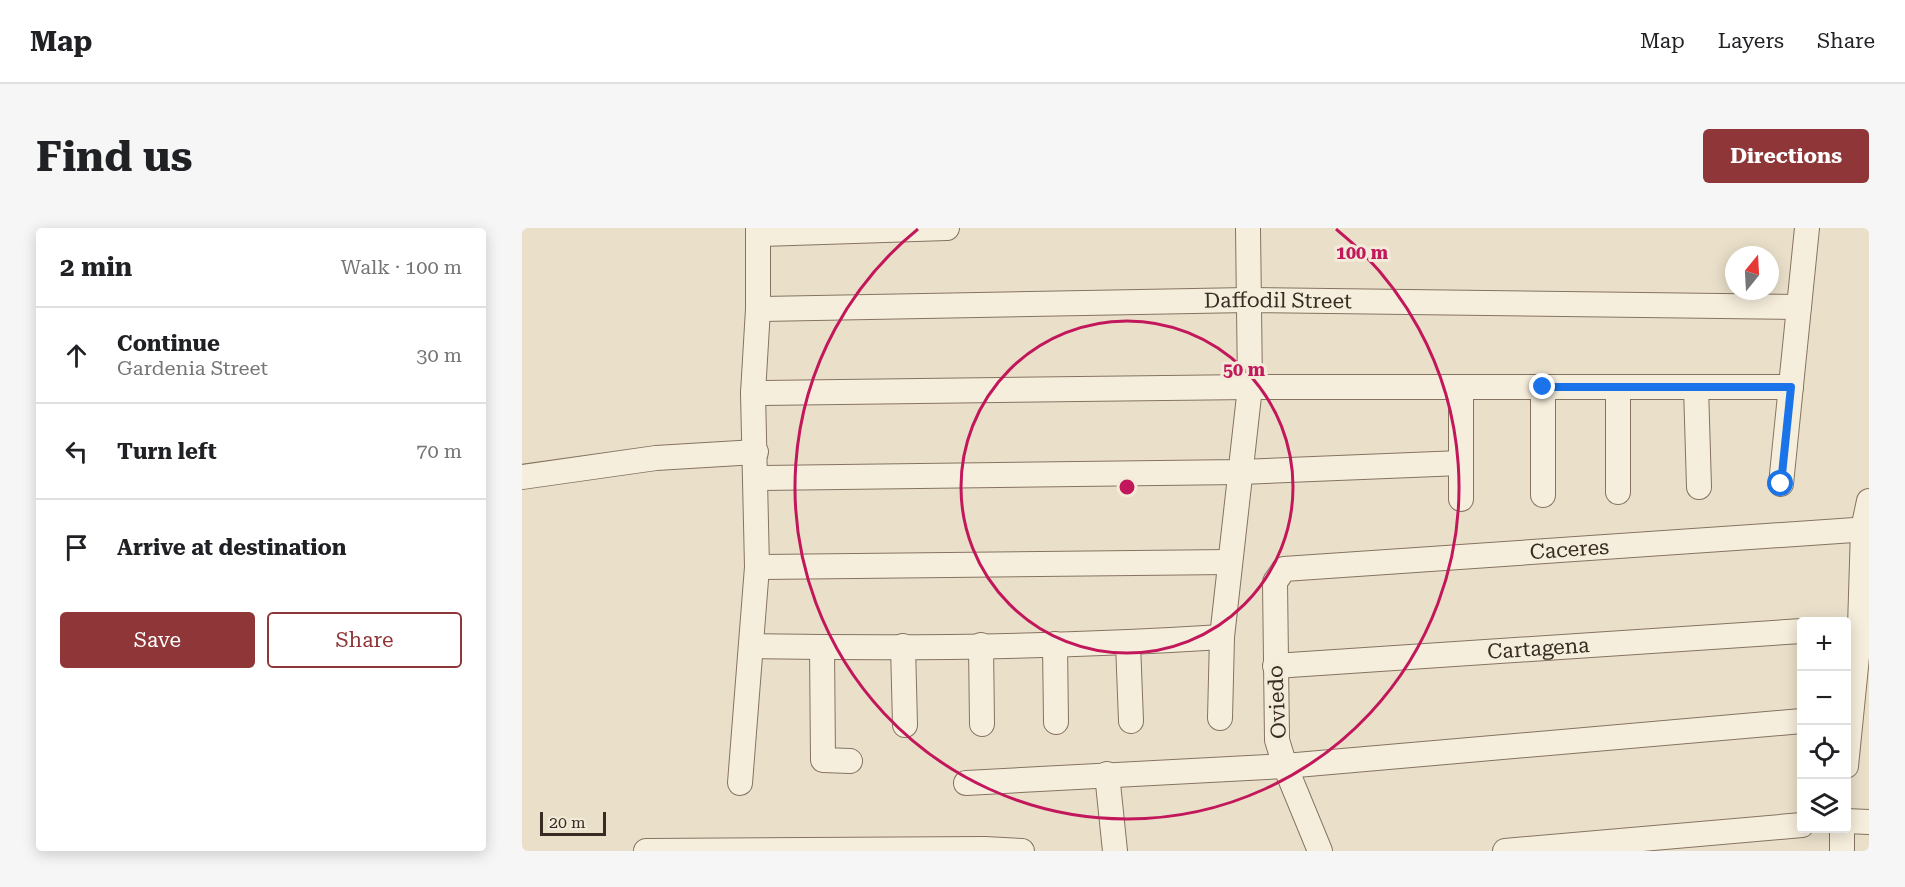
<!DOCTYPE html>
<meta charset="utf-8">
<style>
:root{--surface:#fff;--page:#f6f6f6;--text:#202124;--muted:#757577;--line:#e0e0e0;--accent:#8e3638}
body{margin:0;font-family:"Roboto Serif",serif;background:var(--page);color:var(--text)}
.controls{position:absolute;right:18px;bottom:18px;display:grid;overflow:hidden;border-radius:6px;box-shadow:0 3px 15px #0003}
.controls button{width:54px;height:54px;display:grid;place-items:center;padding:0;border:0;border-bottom:2px solid var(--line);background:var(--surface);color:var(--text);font:30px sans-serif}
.compass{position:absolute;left:1203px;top:18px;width:54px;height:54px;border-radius:50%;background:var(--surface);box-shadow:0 3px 15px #0003;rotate:18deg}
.scale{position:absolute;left:18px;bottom:15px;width:66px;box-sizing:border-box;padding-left:6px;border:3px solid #372c22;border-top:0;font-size:16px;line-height:21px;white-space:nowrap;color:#372c22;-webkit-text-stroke:4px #f3ebd9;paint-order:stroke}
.stop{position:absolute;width:18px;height:18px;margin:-14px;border:4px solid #1a73e8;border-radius:50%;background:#fff}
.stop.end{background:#1a73e8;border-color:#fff;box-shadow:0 2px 6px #0008}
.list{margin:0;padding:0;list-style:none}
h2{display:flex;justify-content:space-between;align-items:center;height:78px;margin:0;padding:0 24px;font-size:26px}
h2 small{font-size:20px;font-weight:400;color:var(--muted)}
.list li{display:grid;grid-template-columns:39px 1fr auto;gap:18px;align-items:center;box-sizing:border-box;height:96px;padding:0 24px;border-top:2px solid var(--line)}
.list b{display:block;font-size:22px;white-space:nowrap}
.list p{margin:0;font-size:20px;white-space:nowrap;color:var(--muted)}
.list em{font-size:20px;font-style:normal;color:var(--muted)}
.actions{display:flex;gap:12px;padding:18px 24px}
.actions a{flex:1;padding:14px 0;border:2px solid var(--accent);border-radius:6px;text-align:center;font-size:21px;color:var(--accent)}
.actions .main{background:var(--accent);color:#fff}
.icon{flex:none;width:33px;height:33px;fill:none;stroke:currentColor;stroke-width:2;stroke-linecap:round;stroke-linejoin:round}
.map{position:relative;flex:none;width:1347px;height:623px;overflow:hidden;border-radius:6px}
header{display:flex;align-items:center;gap:36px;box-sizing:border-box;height:84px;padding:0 30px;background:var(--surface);border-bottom:2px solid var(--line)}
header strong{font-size:28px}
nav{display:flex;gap:33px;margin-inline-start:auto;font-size:21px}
.intro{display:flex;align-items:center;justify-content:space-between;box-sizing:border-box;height:144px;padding:0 36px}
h1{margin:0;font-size:42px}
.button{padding:15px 27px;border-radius:6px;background:var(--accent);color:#fff;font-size:21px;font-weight:700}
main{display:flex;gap:36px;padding:0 36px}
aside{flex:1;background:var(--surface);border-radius:6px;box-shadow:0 3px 15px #0003}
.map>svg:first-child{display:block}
</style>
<header>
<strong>Map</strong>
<nav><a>Map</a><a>Layers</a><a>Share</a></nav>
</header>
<div class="intro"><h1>Find us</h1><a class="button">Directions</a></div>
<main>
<aside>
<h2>2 min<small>Walk · 100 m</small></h2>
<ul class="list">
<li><svg class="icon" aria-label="ahead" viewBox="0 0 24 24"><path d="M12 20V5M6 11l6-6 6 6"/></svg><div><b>Continue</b><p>Gardenia Street</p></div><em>30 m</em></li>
<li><svg class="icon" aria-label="left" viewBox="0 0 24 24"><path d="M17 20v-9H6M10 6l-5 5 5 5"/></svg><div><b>Turn left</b></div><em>70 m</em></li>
<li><svg class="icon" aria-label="arrive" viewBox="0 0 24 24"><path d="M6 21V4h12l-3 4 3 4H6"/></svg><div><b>Arrive at destination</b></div></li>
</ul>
<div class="actions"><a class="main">Save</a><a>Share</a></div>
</aside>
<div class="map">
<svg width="1347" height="623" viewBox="0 0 1347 623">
<rect width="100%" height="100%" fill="#eae0ca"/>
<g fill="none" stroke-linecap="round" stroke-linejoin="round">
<!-- street casing -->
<g stroke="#857360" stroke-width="26">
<g id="street">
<path d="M 236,6 L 425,0"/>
<path id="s1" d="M 236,81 L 726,72 L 1277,79"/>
<path d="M 1174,159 L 1177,259"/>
<path d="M 939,160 L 939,271"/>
<path d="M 231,165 L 728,159 L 1269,159"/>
<path d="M 0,249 L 134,230 L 234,224"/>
<path d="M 233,250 L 718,244 L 939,235"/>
<path d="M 1259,256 L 1285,0"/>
<path d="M 1096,264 L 1096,160"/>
<path d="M 1021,267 L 1021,159"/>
<path d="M 235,339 L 707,334"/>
<path d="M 606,415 L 609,493"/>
<path d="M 533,416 L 534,494"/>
<path d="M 459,417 L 460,496"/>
<path d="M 230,418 C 386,421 544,419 700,409"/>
<path d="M 381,418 L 383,497"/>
<path d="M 300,419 L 301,532 L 328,533"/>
<path id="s2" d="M 753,438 L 1280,403"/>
<path d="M 698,490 L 700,409 L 728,159 L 726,0"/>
<path d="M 1324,538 L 1338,399 L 1341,301 L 1347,273"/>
<path d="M 585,546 L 593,623"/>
<path d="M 218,555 L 235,339 L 231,165 L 236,81 L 236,0"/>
<path d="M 444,555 L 763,538 L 1280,493"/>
<path d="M 1324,593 L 1347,594"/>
<path d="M 124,623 L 463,621 L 500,623"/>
<path id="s3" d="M 798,623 L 763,538 L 755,512 L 753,354 L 762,341 L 1347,301"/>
<path d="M 983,623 L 1280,597"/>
<path d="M 1320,623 L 1320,600"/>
</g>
</g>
<!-- street -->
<use href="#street" stroke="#f6eedc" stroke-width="24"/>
</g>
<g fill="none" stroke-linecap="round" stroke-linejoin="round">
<!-- route -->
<path stroke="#1a73e8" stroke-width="8" d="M 1021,159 L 1269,159 L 1259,256"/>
</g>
<!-- distance rings -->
<g fill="none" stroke="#c2185b" stroke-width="3">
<circle cx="605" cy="259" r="166"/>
<path d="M814 1A332 332 0 1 1 396 1"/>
</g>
<g text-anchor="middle" stroke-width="6" stroke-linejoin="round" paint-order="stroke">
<!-- street labels -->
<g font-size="21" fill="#372c22" stroke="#f3ebd9">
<text dy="7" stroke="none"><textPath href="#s1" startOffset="520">Daffodil Street</textPath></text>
<text dy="7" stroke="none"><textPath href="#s3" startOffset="579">Caceres</textPath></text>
<text dy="7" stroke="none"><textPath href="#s2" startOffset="264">Cartagena</textPath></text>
<text transform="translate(755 474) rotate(-93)" y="7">Oviedo</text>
</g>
</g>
<circle cx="605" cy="259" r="9" fill="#c2185b" stroke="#f3ebd9" stroke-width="3"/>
<g font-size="18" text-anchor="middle" font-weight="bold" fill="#c2185b" stroke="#f3ebd9" stroke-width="6" stroke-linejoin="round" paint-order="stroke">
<text x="840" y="31">100 m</text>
<text x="722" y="148">50 m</text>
</g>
</svg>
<div class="controls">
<button>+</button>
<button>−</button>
<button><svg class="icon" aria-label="locate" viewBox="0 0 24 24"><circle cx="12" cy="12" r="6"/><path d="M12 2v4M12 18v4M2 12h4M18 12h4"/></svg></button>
<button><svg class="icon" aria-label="layers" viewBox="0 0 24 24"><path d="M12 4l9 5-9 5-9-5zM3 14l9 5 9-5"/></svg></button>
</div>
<svg class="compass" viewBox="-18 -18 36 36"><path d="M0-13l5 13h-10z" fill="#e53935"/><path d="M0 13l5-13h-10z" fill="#757577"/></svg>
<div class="scale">20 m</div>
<div class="stop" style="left:1259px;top:256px"></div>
<div class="stop end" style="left:1021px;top:159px"></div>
</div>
</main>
